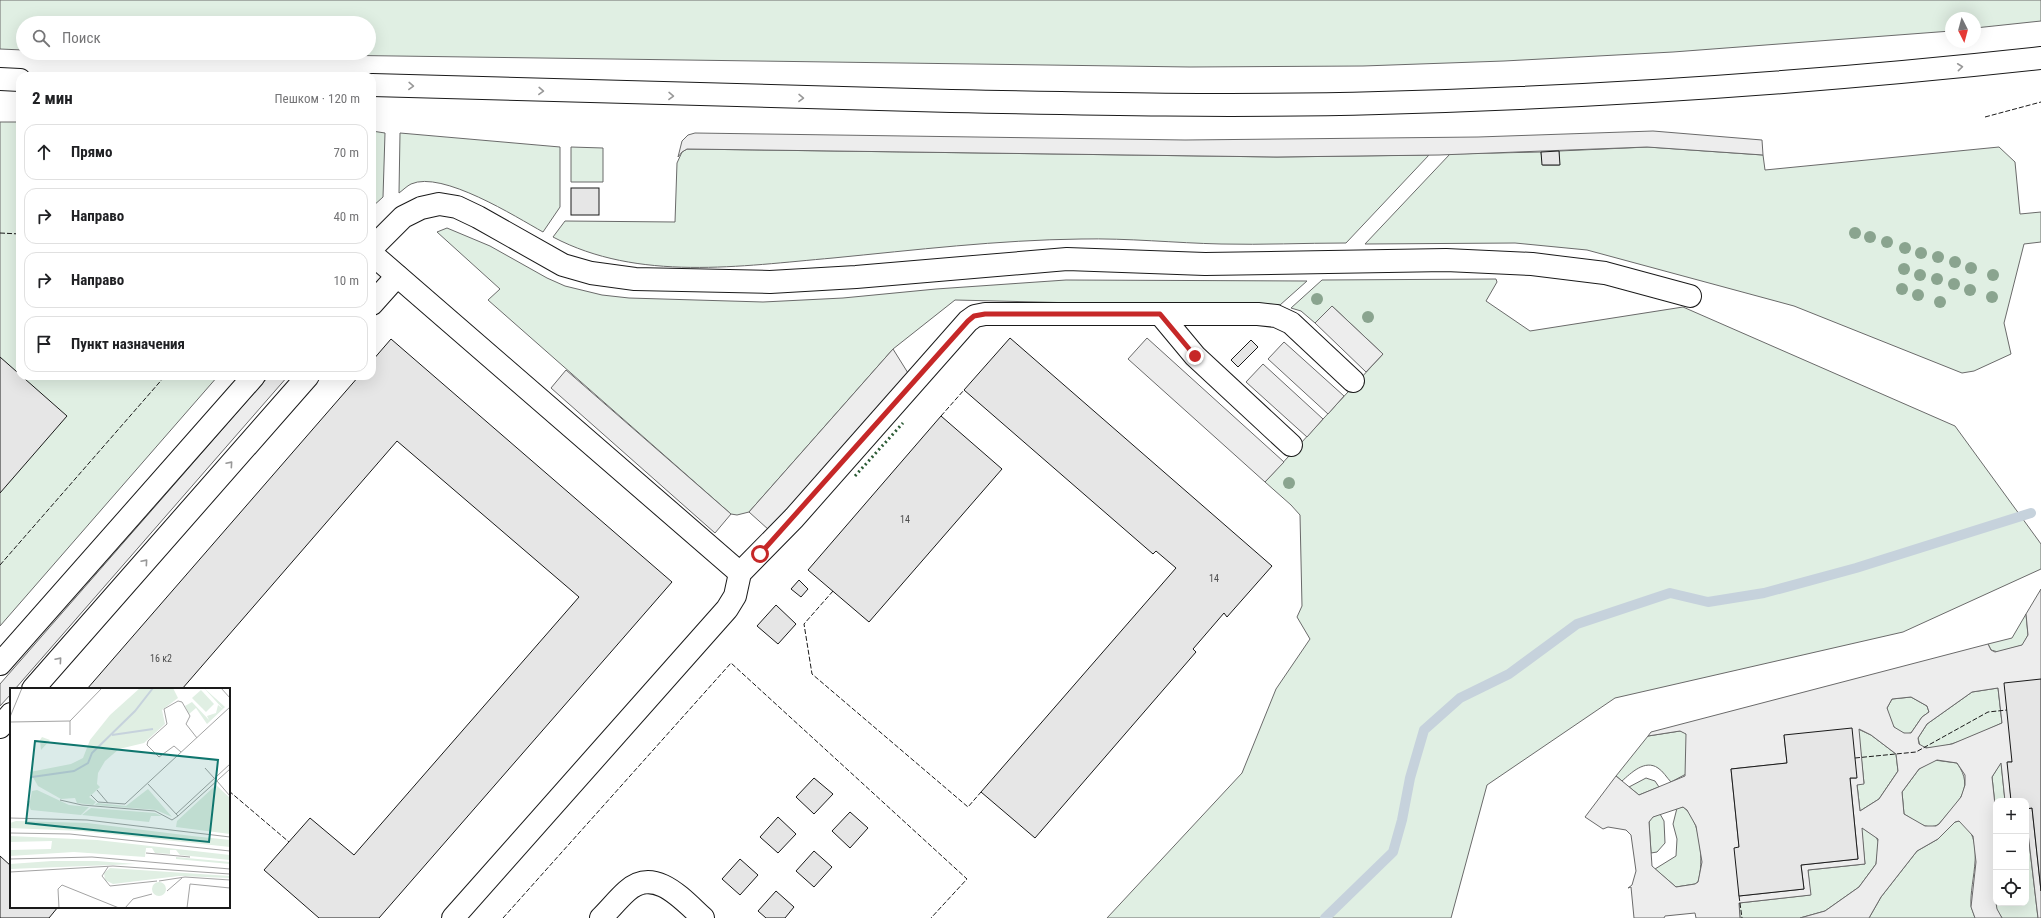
<!DOCTYPE html>
<html lang="ru">
<meta charset="utf-8">
<style>
:root{--surface:#fff;--page:#f6f6f6;--text:#202124;--muted:#757577;--line:#e0e0e0}
body{margin:0;font-family:"Roboto Condensed",sans-serif;background:var(--page);color:var(--text)}
.controls{position:absolute;right:12px;bottom:12px;display:grid;overflow:hidden;border-radius:8px;box-shadow:0 4px 16px #0002}
.controls button{width:36px;height:36px;display:grid;place-items:center;padding:0;border:0;border-bottom:1px solid var(--line);background:var(--surface);color:var(--text);font:20px sans-serif}
.compass{position:absolute;left:1945px;top:12px;width:36px;height:36px;border-radius:50%;background:var(--surface);box-shadow:0 4px 16px #0002;rotate:174deg}
.stop{position:absolute;width:12px;height:12px;margin:-9px;border:3px solid #c62828;border-radius:50%;background:#fff}
.stop.end{background:#c62828;border-color:#fff;box-shadow:0 1px 4px #0008}
.list{margin:0;padding:0;list-style:none}
h2{display:flex;justify-content:space-between;align-items:center;height:52px;margin:0;padding:0 16px;font-size:17px}
h2 small{font-size:13px;font-weight:400;color:var(--muted)}
.list li{display:grid;grid-template-columns:26px 1fr auto;gap:12px;align-items:center;box-sizing:border-box;height:56px;margin:0 8px 8px;padding:0 8px;border:1px solid var(--line);border-radius:12px}
.list b{display:block;font-size:15px;white-space:nowrap}
.list em{font-size:13px;font-style:normal;color:var(--muted)}
.icon{flex:none;width:22px;height:22px;fill:none;stroke:currentColor;stroke-width:2;stroke-linecap:round;stroke-linejoin:round}
.map{position:relative;flex:none;width:2041px;height:918px;overflow:hidden}
.search{position:absolute;background:var(--surface);box-shadow:0 4px 16px #0002;left:16px;top:16px;width:360px;height:44px;display:flex;align-items:center;gap:10px;box-sizing:border-box;padding:0 14px;border-radius:22px;color:var(--muted);font-size:15px}
.panel{position:absolute;background:var(--surface);box-shadow:0 4px 16px #0002;left:16px;top:72px;width:360px;height:308px;border-radius:12px}
.map>svg:first-child{display:block}
</style>
<div class="map">
<svg width="2041" height="918" viewBox="0 0 2041 918">
<rect width="100%" height="100%" fill="#fff"/>
<!-- green -->
<g fill="#e0efe3" stroke="#6a6a6a">
<path d="M 0,0 L 2041,0 L 2041,21 L 1975,28 L 1975,18 L 1951,18 L 1951,31 L 1673,52 L 1504,61 L 1363,66 L 1190,67 L 179,53 L 369,53 L 369,23 L 23,23 L 23,50 L 0,49 Z"/>
<path d="M 0,122 L 20,122 L 20,376 L 218,376 L 0,626 Z"/>
<path d="M 372,131 L 385,133 L 383,197 L 372,207 Z"/>
<path d="M 400,133 L 560,147 L 560,207 L 543,232 C 516,217 442,170 411,184 C 407,186 403,190 399,193 Z"/>
<path d="M 571,147 L 603,148 L 603,182 L 571,182 Z"/>
<path d="M 1648,147 L 1763,155 L 1765,170 L 1999,147 L 2015,162 L 2020,214 L 2041,212 L 2041,242 L 2024,244 L 2004,323 L 2011,354 L 1974,371 L 1962,373 L 1794,306 L 1587,250 L 1515,243 L 1365,244 L 1450,154 L 1541,152 L 1543,165 L 1559,165 L 1559,151 Z"/>
<path d="M 687,149 L 1277,157 L 1429,155 L 1346,243 C 1304,243 1263,245 1221,244 C 1175,243 1128,238 1081,239 C 998,240 915,250 833,258 C 741,266 638,282 553,237 L 565,221 L 675,222 L 677,163 L 682,152 Z"/>
<path d="M 447,228 L 490,246 L 547,278 L 565,286 L 602,295 L 629,298 L 763,302 L 843,298 L 936,289 L 1066,280 L 1307,281 L 1280,305 L 1267,304 L 1202,306 L 955,300 L 893,349 L 749,512 L 737,515 L 731,514 L 488,300 L 500,289 L 437,232 Z"/>
<path d="M 1496,279 L 1497,282 L 1486,301 L 1530,331 L 1683,307 L 1955,426 L 2041,544 L 2041,569 L 1903,632 L 1615,698 L 1487,785 L 1451,918 L 1107,918 L 1242,773 L 1276,689 L 1310,639 L 1297,617 L 1302,606 L 1300,515 L 1291,505 L 1265,482 L 1383,354 L 1332,306 L 1315,323 L 1301,311 L 1291,308 L 1322,280 Z"/>
<path d="M 2026,614 L 2028,635 L 2023,645 L 1998,652 L 1991,650 L 1988,644 L 2012,638 Z"/>
<path d="M 1998,688 L 2002,723 C 1984,731 1937,755 1920,746 L 1918,738 L 1927,724 L 1972,692 Z"/>
<path d="M 1911,697 L 1927,706 L 1929,712 L 1922,717 L 1911,733 C 1896,737 1888,720 1887,708 L 1892,699 Z"/>
<path d="M 1858,729 L 1871,735 L 1896,754 L 1898,771 L 1879,799 L 1860,811 L 1857,784 L 1864,783 Z"/>
<path d="M 1680,731 L 1686,733 L 1687,738 L 1686,774 L 1671,782 C 1667,778 1663,771 1658,768 C 1645,759 1631,773 1622,781 L 1616,776 L 1648,736 Z"/>
<path d="M 1934,760 L 1957,763 C 1976,790 1956,803 1939,824 C 1927,832 1914,820 1904,814 L 1902,792 L 1919,769 Z"/>
<path d="M 2001,762 L 2005,801 L 1996,801 L 1996,814 L 1992,777 Z"/>
<path d="M 1646,778 L 1655,781 L 1659,787 L 1639,795 L 1629,787 Z"/>
<path d="M 1683,807 C 1701,818 1704,864 1698,882 L 1695,884 L 1676,887 L 1655,869 L 1676,856 L 1677,839 L 1673,824 L 1677,808 Z"/>
<path d="M 1660,814 L 1664,821 L 1665,843 L 1657,852 L 1651,853 L 1649,822 L 1651,817 Z"/>
<path d="M 2026,816 L 2038,918 L 2002,918 L 1996,909 L 1997,903 L 2026,903 Z"/>
<path d="M 1959,821 C 1988,837 1969,881 1971,906 C 1972,910 1974,914 1975,918 L 1869,918 L 1881,897 L 1917,851 L 1938,839 L 1955,822 Z"/>
<path d="M 1861,827 L 1876,837 L 1879,843 L 1876,864 L 1859,887 L 1825,911 L 1800,918 L 1740,918 L 1739,903 L 1810,895 L 1808,870 L 1865,864 Z"/>
</g>
<!-- parking -->
<g fill="#ededed" stroke="#6a6a6a" fill-rule="evenodd">
<path d="M 1653,131 L 1762,140 L 1763,155 L 1647,147 L 1439,155 L 1277,157 L 687,149 L 682,152 L 678,157 L 682,141 L 688,135 L 695,133 L 1185,140 L 1478,137 Z"/>
<path d="M 1332,306 L 1383,354 L 1366,372 L 1315,323 Z"/>
<path d="M 1147,338 L 1284,462 L 1265,482 L 1128,359 Z"/>
<path d="M 1284,342 L 1344,396 L 1328,414 L 1268,359 Z"/>
<path d="M 893,349 L 908,373 L 769,530 L 749,512 Z"/>
<path d="M 1263,364 L 1323,419 L 1307,437 L 1246,382 Z"/>
<path d="M 566,370 L 731,514 L 715,533 L 551,388 Z"/>
<path d="M 269,376 L 288,376 L 15,689 L 11,689 L 11,694 L 0,706 L 0,684 Z"/>
<path d="M 2041,589 L 2041,679 L 2012,762 L 2008,762 L 2011,801 L 2005,801 L 2001,763 L 1992,777 L 1996,814 L 1996,903 L 1997,909 L 2002,918 L 1975,918 L 1971,907 L 1976,862 L 1973,836 L 1959,821 L 1955,822 L 1938,839 L 1917,851 L 1881,897 L 1869,918 L 1800,918 L 1825,911 L 1859,887 L 1876,864 L 1878,839 L 1862,828 L 1865,864 L 1808,870 L 1811,895 L 1739,903 L 1740,918 L 1696,918 L 1695,913 L 1665,916 L 1664,918 L 1634,918 L 1631,887 L 1628,888 L 1632,885 L 1636,871 L 1631,835 L 1626,830 L 1608,827 L 1603,829 L 1585,817 L 1616,776 L 1639,795 L 1685,776 L 1686,734 L 1680,731 L 1648,736 L 1651,732 L 1988,644 L 1991,650 L 1995,652 L 2022,645 L 2028,635 L 2026,614 ZM 1998,688 L 2002,723 L 1952,744 L 1926,748 L 1919,744 L 1918,738 L 1927,724 L 1972,692 ZM 1911,697 L 1927,706 L 1929,712 L 1922,717 L 1911,733 L 1904,733 L 1894,727 L 1887,708 L 1892,699 ZM 1859,729 L 1871,735 L 1896,754 L 1898,771 L 1879,799 L 1860,811 L 1857,785 L 1864,784 ZM 1784,735 L 1856,778 L 1850,778 L 1858,859 L 1801,865 L 1804,889 L 1739,896 L 1739,847 L 1731,769 L 1787,763 ZM 1937,760 L 1957,763 L 1965,775 L 1965,785 L 1961,797 L 1939,824 L 1936,826 L 1925,826 L 1904,814 L 1902,792 L 1919,769 ZM 1683,807 L 1687,810 L 1696,826 L 1702,862 L 1698,882 L 1695,884 L 1676,887 L 1652,866 L 1649,822 L 1653,817 Z"/>
<path d="M 2032,808 L 2041,891 L 2041,918 L 2038,918 L 2026,816 L 2026,809 Z"/>
</g>
<g fill="none" stroke-linecap="round" stroke-linejoin="round">
<!-- stream -->
<path stroke="#c6d2dc" stroke-width="10" d="M 1325,918 L 1393,852 L 1402,820 L 1410,778 L 1424,730 L 1460,698 L 1509,674 L 1577,624 L 1670,593 L 1708,602 L 1764,593 L 1856,568 L 2031,513"/>
</g>
<!-- building -->
<g fill="#e6e6e6" stroke="#1a1a1a">
<path d="M 1559,151 L 1560,165 L 1542,165 L 1541,152 Z"/>
<rect x="571" y="188" width="28" height="27"/>
<path d="M 1010,338 L 1272,566 L 1227,617 L 1224,613 L 1193,649 L 1196,652 L 1035,838 L 981,792 L 1176,568 L 1156,551 L 1153,554 L 964,390 Z"/>
<path d="M 391,339 L 672,582 L 379,918 L 319,918 L 264,870 L 310,818 L 354,855 L 579,597 L 397,441 L 182,689 L 87,689 L 359,376 L 372,376 L 372,361 Z"/>
<path d="M 1251,340 L 1258,347 L 1238,367 L 1231,360 Z"/>
<path d="M 0,357 L 67,416 L 0,493 Z"/>
<path d="M 941,416 L 1002,469 L 869,622 L 808,570 Z"/>
<path d="M 799,580 L 808,589 L 801,597 L 791,589 Z"/>
<path d="M 776,605 L 796,624 L 778,644 L 757,626 Z"/>
<path d="M 2041,679 L 2041,891 L 2032,808 L 2026,809 L 2026,801 L 2011,801 L 2007,762 L 2012,762 L 2004,683 Z"/>
<path d="M 1852,728 L 1857,778 L 1850,778 L 1858,859 L 1801,865 L 1804,889 L 1739,896 L 1734,848 L 1739,847 L 1731,769 L 1787,763 L 1784,735 Z"/>
<path d="M 814,778 L 833,794 L 814,814 L 796,797 Z"/>
<path d="M 850,812 L 868,828 L 850,848 L 832,831 Z"/>
<path d="M 778,817 L 796,834 L 778,853 L 760,837 Z"/>
<path d="M 814,851 L 832,867 L 814,887 L 796,871 Z"/>
<path d="M 0,856 L 11,866 L 11,907 L 58,907 L 49,918 L 0,918 Z"/>
<path d="M 740,859 L 758,875 L 740,895 L 722,879 Z"/>
<path d="M 776,891 L 794,907 L 785,918 L 766,918 L 758,911 Z"/>
</g>
<g fill="none" stroke-linecap="round" stroke-linejoin="round">
<!-- minor casing -->
<g stroke="#1a1a1a" stroke-width="24">
<g id="minor">
<path d="M 372,248 L 403,217 L 421,208 L 439,204 L 457,207 L 478,217 L 563,265 L 591,273 L 635,279 L 770,282 L 856,277 L 1067,259 L 1205,264 L 1446,260 L 1532,264 L 1605,273 L 1690,296"/>
<path d="M 372,254 L 740,573"/>
<path d="M 372,304 L 397,276"/>
<path d="M 1160,314 L 1195,356 L 1291,445"/>
<path d="M 0,664 L 254,376"/>
<path d="M 33,689 L 308,376"/>
<path d="M 0,727 L 11,714"/>
<path d="M 453,918 L 727,609 L 735,596 L 740,573 L 794,518 L 968,321 L 975,316 L 985,314 L 1258,314 L 1276,316 L 1291,323 L 1353,381"/>
<path d="M 601,918 C 610,909 618,899 627,891 C 655,866 683,900 703,918"/>
</g>
</g>
<!-- major casing -->
<g stroke="#1a1a1a" stroke-width="24">
<g id="major">
<path d="M 0,79 L 20,80"/>
<path d="M 372,85 C 565,92 758,97 951,101 C 1094,104 1237,107 1379,103 C 1601,97 1821,82 2041,58"/>
</g>
</g>
<!-- minor -->
<use href="#minor" stroke="#fff" stroke-width="22"/>
<!-- major -->
<use href="#major" stroke="#fff" stroke-width="22"/>
<!-- hedge -->
<path stroke="#2b5a34" stroke-width="3" stroke-dasharray="2 3" stroke-linecap="butt" d="M 855,476 L 903,423"/>
<!-- fence -->
<g stroke="#1a1a1a" stroke-width="1" stroke-dasharray="5 2" stroke-linecap="butt">
<path d="M 1985,117 L 2041,102"/>
<path d="M 0,233 L 20,234"/>
<path d="M 941,416 L 964,390"/>
<path d="M 0,565 L 165,376"/>
<path d="M 833,591 L 804,624 L 812,674 L 968,807 L 981,792"/>
<path d="M 1855,758 L 1916,752 L 1988,712 L 2007,710"/>
<path d="M 229,791 L 289,842"/>
<path d="M 1739,896 L 1742,918"/>
<path d="M 503,918 L 731,663 L 967,879 L 931,918"/>
</g>
</g>
<!-- trees -->
<g fill="#8aa48f">
<circle cx="1855" cy="233" r="6"/>
<circle cx="1870" cy="237" r="6"/>
<circle cx="1887" cy="242" r="6"/>
<circle cx="1905" cy="248" r="6"/>
<circle cx="1921" cy="253" r="6"/>
<circle cx="1938" cy="257" r="6"/>
<circle cx="1955" cy="262" r="6"/>
<circle cx="1971" cy="268" r="6"/>
<circle cx="1904" cy="269" r="6"/>
<circle cx="1920" cy="275" r="6"/>
<circle cx="1993" cy="275" r="6"/>
<circle cx="1937" cy="279" r="6"/>
<circle cx="1954" cy="284" r="6"/>
<circle cx="1902" cy="289" r="6"/>
<circle cx="1970" cy="290" r="6"/>
<circle cx="1918" cy="295" r="6"/>
<circle cx="1992" cy="297" r="6"/>
<circle cx="1317" cy="299" r="6"/>
<circle cx="1940" cy="302" r="6"/>
<circle cx="1368" cy="317" r="6"/>
<circle cx="1289" cy="483" r="6"/>
</g>
<!-- one-way arrows -->
<defs><path id="oneway-chevron" d="M-2-3.5L2.5 0L-2 3.5" fill="none" stroke-width="1.6" stroke-linecap="round" stroke-linejoin="round"/></defs>
<g stroke="#989898">
<use href="#oneway-chevron" transform="translate(1960 67) rotate(-6)"/>
<use href="#oneway-chevron" transform="translate(411 86) rotate(2)"/>
<use href="#oneway-chevron" transform="translate(541 91) rotate(2)"/>
<use href="#oneway-chevron" transform="translate(671 96) rotate(1)"/>
<use href="#oneway-chevron" transform="translate(801 98) rotate(1)"/>
<use href="#oneway-chevron" transform="translate(230 464) rotate(-49)"/>
<use href="#oneway-chevron" transform="translate(145 562) rotate(-49)"/>
<use href="#oneway-chevron" transform="translate(59 660) rotate(-49)"/>
</g>
<g fill="none" stroke-linecap="round" stroke-linejoin="round">
<!-- route -->
<path stroke="#c62828" stroke-width="5" d="M 760,554 L 968,321 L 974,316 L 985,314 L 1160,314 L 1195,356"/>
</g>
<g text-anchor="middle" stroke-width="3" stroke-linejoin="round" paint-order="stroke">
<!-- number labels -->
<g font-size="10" fill="#4d4d4d">
<text x="905" y="523">14</text>
<text x="1214" y="582">14</text>
<text x="161" y="662">16 к2</text>
</g>
</g>
<!-- overview -->
<g transform="translate(10 688)">
<rect width="220" height="220" fill="#fff"/>
<path d="M 130,0 L 163,0 L 168,10 L 152,22 L 155,36 L 134,55 L 109,61 L 95,73 L 88,85 L 87,96 L 90,99 L 79,109 L 86,114 L 83,117 L 67,115 L 65,110 L 51,111 L 28,98 L 20,84 L 61,76 L 73,70 L 80,52 L 100,27 ZM 194,0 L 215,19 L 197,36 L 186,20 L 179,26 L 175,18 L 182,14 L 199,32 L 197,28 L 206,25 L 208,17 L 213,21 ZM 191,2 L 204,16 L 196,24 L 182,10 ZM 32,49 L 40,52 L 31,62 L 30,52 ZM 206,97 L 220,110 L 220,146 L 166,139 L 167,133 ZM 138,101 L 162,129 L 146,122 L 85,117 L 87,115 L 116,118 ZM 27,102 L 59,117 L 79,119 L 71,127 L 21,122 L 17,113 L 20,113 L 22,103 ZM 81,120 L 145,125 L 152,128 L 141,128 L 139,134 L 72,127 ZM 6,133 L 77,135 L 182,148 L 220,152 L 220,159 L 71,143 L 0,140 L 0,135 ZM 0,148 L 87,152 L 220,167 L 220,172 L 170,167 L 166,162 L 160,162 L 160,166 L 145,165 L 142,160 L 136,160 L 135,169 L 64,164 L 0,168 L 0,162 L 41,161 L 42,153 L 0,154 ZM 166,169 L 220,174 L 220,176 L 166,171 ZM 42,173 L 87,173 L 126,176 L 0,181 L 0,176 ZM 100,180 L 220,188 L 220,190 L 169,188 L 103,196 L 95,192 L 94,185 ZM142 201a7 7 0 1 1 14 0a7 7 0 1 1-14 0Z" fill="#e0efe3"/>
<path fill="none" stroke="#c6d2dc" stroke-width="2" d="M 102,47 L 143,41M 22,89 L 64,83 L 78,75 L 82,65 L 125,23 L 143,0"/>
<path fill="none" stroke="#a3a3a3" stroke-width="1" d="M 211,0 L 220,10M 0,29 L 12,0M 60,33 L 60,47M 0,34 L 60,33 L 92,0M 171,64 L 164,58 L 149,69 L 137,57 L 138,53 L 157,36 L 154,21 L 168,13 L 172,14 L 180,28 L 176,36 L 187,50M 195,80 L 204,90M 207,93 L 220,108M 138,96 L 168,128 L 220,81M 87,102 L 98,115M 81,107 L 88,114 L 115,116 L 220,19M 50,112 L 72,117 L 145,123 L 162,132 L 168,128M 166,126 L 220,76M 0,130 L 77,132 L 220,149M 0,145 L 60,146 L 220,163M 136,165 L 180,169M 0,171 L 82,169 L 220,181M 98,179 L 92,188 L 100,198 L 147,193M 0,184 L 103,178 L 220,186M 149,193 L 175,189 L 220,192M 157,203 L 172,190M 49,220 L 48,201 L 52,197 L 109,220M 115,220 L 123,211 L 142,206M 177,220 L 180,196 L 220,200"/>
<path fill="#0f766e" fill-opacity="0.15" stroke="#0f766e" stroke-width="2" d="M 25,53 L 208,72 L 199,154 L 16,135 Z"/>
<rect width="220" height="220" fill="none" stroke="#1a1a1a" stroke-width="2"/>
</g>
</svg>
<div class="controls">
<button>+</button>
<button>−</button>
<button><svg class="icon" aria-label="locate" viewBox="0 0 24 24"><circle cx="12" cy="12" r="6"/><path d="M12 2v4M12 18v4M2 12h4M18 12h4"/></svg></button>
</div>
<svg class="compass" viewBox="-18 -18 36 36"><path d="M0-13l5 13h-10z" fill="#e53935"/><path d="M0 13l5-13h-10z" fill="#757577"/></svg>
<div class="stop" style="left:760px;top:554px"></div>
<div class="stop end" style="left:1195px;top:356px"></div>
<div class="search"><svg class="icon" aria-label="search" viewBox="0 0 24 24"><circle cx="10" cy="10" r="6"/><path d="M15 15l6 6"/></svg>Поиск</div>
<section class="panel">
<h2>2 мин<small>Пешком · 120 m</small></h2>
<ul class="list">
<li><svg class="icon" aria-label="ahead" viewBox="0 0 24 24"><path d="M12 20V5M6 11l6-6 6 6"/></svg><div><b>Прямо</b></div><em>70 m</em></li>
<li><svg class="icon" aria-label="right" viewBox="0 0 24 24"><path d="M7 20v-9h11M14 6l5 5-5 5"/></svg><div><b>Направо</b></div><em>40 m</em></li>
<li><svg class="icon" aria-label="right" viewBox="0 0 24 24"><path d="M7 20v-9h11M14 6l5 5-5 5"/></svg><div><b>Направо</b></div><em>10 m</em></li>
<li><svg class="icon" aria-label="arrive" viewBox="0 0 24 24"><path d="M6 21V4h12l-3 4 3 4H6"/></svg><div><b>Пункт назначения</b></div></li>
</ul>
</section>
</div>
